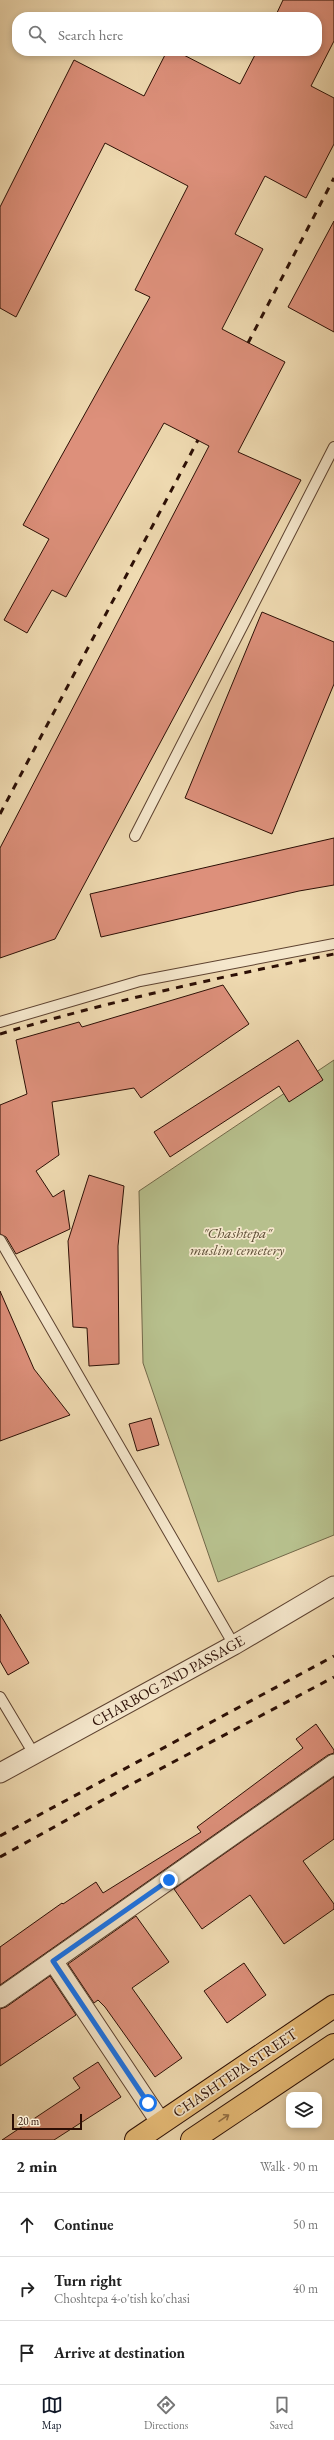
<!DOCTYPE html>
<meta charset="utf-8">
<style>
:root{--surface:#fff;--page:#f2f2f2;--text:#222;--muted:#767676;--line:#e0e0e0;--accent:#111827}
body{margin:0;font-family:"EB Garamond",serif;background:var(--page);color:var(--text)}
.controls{position:absolute;right:12px;bottom:12px;display:grid;overflow:hidden;border-radius:8px;box-shadow:0 2px 6px #0003}
.controls button{width:36px;height:36px;display:grid;place-items:center;padding:0;border:0;border-bottom:1px solid var(--line);background:var(--surface);color:var(--text);font:20px sans-serif}
.scale{position:absolute;left:12px;bottom:10px;width:70px;box-sizing:border-box;padding-left:4px;border:2px solid #2c0f05;border-top:0;font-size:11px;line-height:14px;white-space:nowrap;color:#2c0f05;-webkit-text-stroke:3px #f5e7cc;paint-order:stroke}
.stop{position:absolute;width:12px;height:12px;margin:-9px;border:3px solid #1a73e8;border-radius:50%;background:#fff}
.stop.end{background:#1a73e8;border-color:#fff;box-shadow:0 1px 4px #0008}
.list{margin:0;padding:0;list-style:none}
h2{display:flex;justify-content:space-between;align-items:center;height:52px;margin:0;padding:0 16px;font-size:17px}
h2 small{font-size:13px;font-weight:400;color:var(--muted)}
.list li{display:grid;grid-template-columns:26px 1fr auto;gap:12px;align-items:center;box-sizing:border-box;height:64px;padding:0 16px;border-top:1px solid var(--line)}
.list b{display:block;font-size:15px;white-space:nowrap}
.list p{margin:0;font-size:13px;white-space:nowrap;color:var(--muted)}
.list em{font-size:13px;font-style:normal;color:var(--muted)}
.icon{flex:none;width:22px;height:22px;fill:none;stroke:currentColor;stroke-width:2;stroke-linecap:round;stroke-linejoin:round}
.map{position:relative;flex:none;width:334px;height:2140px;overflow:hidden}
.search{position:absolute;background:var(--surface);box-shadow:0 2px 6px #0003;left:12px;right:12px;top:12px;height:44px;display:flex;align-items:center;gap:10px;box-sizing:border-box;padding:0 14px;border-radius:16px;color:var(--muted);font-size:15px}
.sheet{height:244px;background:var(--surface)}
nav{display:flex;justify-content:space-around;align-items:center;box-sizing:border-box;height:56px;border-top:1px solid var(--line);background:var(--surface);font-size:11px;color:var(--muted)}
nav a{display:grid;justify-items:center;gap:2px}
nav .on{color:var(--accent)}
.map>svg:first-child{display:block}
</style>
<div class="map">
<svg width="334" height="2140" viewBox="0 0 334 2140">
<rect width="100%" height="100%" fill="#efdab1"/>
<filter id="stains"><feTurbulence type="fractalNoise" baseFrequency=".005" numOctaves="4"/><feColorMatrix values="0 0 0 0 .2 0 0 0 0 .09 0 0 0 0 .02 0 0 0 .5 -.17"/></filter>
<radialGradient id="worn" r=".72"><stop offset=".6" stop-color="#630" stop-opacity="0"/><stop offset="1" stop-color="#630" stop-opacity=".3"/></radialGradient>
<!-- green -->
<path fill="#b7c08d" stroke="#726849" d="M 334,1060 L 334,1535 L 218,1582 L 143,1363 L 139,1191 Z"/>
<!-- building -->
<g fill="#dd907b" stroke="#2c0f05">
<path d="M 283,0 L 334,0 L 334,41 L 311,86 L 334,98 L 334,144 L 306,198 L 265,176 L 235,234 L 263,249 L 222,329 L 285,362 L 238,452 L 301,480 L 55,939 L 0,958 L 0,848 L 209,446 L 164,423 L 66,597 L 52,590 L 27,633 L 4,620 L 49,539 L 23,525 L 150,297 L 135,290 L 188,186 L 105,143 L 16,317 L 0,308 L 0,207 L 74,60 L 144,96 L 167,51 L 176,51 L 240,84 L 257,51 L 317,51 L 317,17 L 275,17 Z"/>
<path d="M 334,221 L 334,332 L 288,307 Z"/>
<path d="M 262,612 L 334,642 L 334,684 L 272,834 L 185,798 Z"/>
<path d="M 334,838 L 334,885 L 299,891 L 101,937 L 90,894 Z"/>
<path d="M 223,985 L 249,1024 L 141,1098 L 134,1088 L 52,1102 L 59,1155 L 36,1171 L 53,1197 L 64,1190 L 70,1229 L 16,1254 L 6,1237 L 0,1234 L 0,1105 L 27,1094 L 16,1040 L 79,1022 L 82,1027 Z"/>
<path d="M 298,1040 L 323,1080 L 289,1102 L 279,1086 L 170,1157 L 154,1132 Z"/>
<path d="M 89,1175 L 124,1186 L 118,1246 L 119,1364 L 89,1366 L 87,1328 L 73,1327 L 68,1241 Z"/>
<path d="M 0,1291 L 34,1369 L 70,1415 L 0,1441 Z"/>
<path d="M 151,1418 L 159,1445 L 137,1451 L 129,1424 Z"/>
<path d="M 0,1614 L 29,1663 L 8,1675 L 0,1661 Z"/>
<path d="M 316,1724 L 334,1750 L 334,1753 L 328,1755 L 0,1985 L 0,1947 L 62,1903 L 63,1904 L 96,1882 L 103,1893 L 201,1832 L 197,1827 L 303,1748 L 296,1739 Z"/>
<path d="M 334,1777 L 334,1839 L 303,1861 L 334,1904 L 334,1909 L 284,1944 L 250,1895 L 202,1929 L 174,1889 Z"/>
<path d="M 136,1916 L 169,1962 L 132,1988 L 182,2058 L 155,2077 L 105,2007 L 98,2000 L 94,2003 L 68,1964 Z"/>
<path d="M 244,1963 L 266,1995 L 227,2023 L 204,1991 Z"/>
<path d="M 50,1976 L 76,2015 L 0,2066 L 0,2009 L 6,2007 Z"/>
<path d="M 98,2062 L 121,2097 L 54,2140 L 2,2140 L 80,2088 L 73,2078 Z"/>
</g>
<g fill="none" stroke-linecap="round" stroke-linejoin="round">
<!-- service casing -->
<g stroke="#5d4230" stroke-width="12">
<g id="service">
<path d="M 135,836 L 334,447"/>
<path d="M 0,1022 L 140,981 L 334,944"/>
<path d="M 0,1240 L 234,1645"/>
<path d="M 0,1697 L 34,1754"/>
</g>
</g>
<!-- minor casing -->
<g stroke="#5d4230" stroke-width="21">
<g id="minor">
<path d="M 0,1773 L 234,1645 L 334,1586"/>
<path d="M 53,1961 L 161,2123"/>
<path d="M 0,1998 L 334,1764"/>
</g>
</g>
<!-- primary casing -->
<g stroke="#2c0f05" stroke-width="24">
<g id="primary">
<path d="M 136,2140 L 334,2006"/>
<path d="M 192,2140 L 334,2045"/>
</g>
</g>
<!-- service -->
<use href="#service" stroke="#f5e7cc" stroke-width="10"/>
<!-- minor -->
<use href="#minor" stroke="#f5e7cc" stroke-width="19"/>
<!-- primary -->
<use href="#primary" stroke="#e8bd78" stroke-width="22"/>
<!-- rail -->
<g stroke="#2c0f05" stroke-width="3" stroke-dasharray="7 7" stroke-linecap="butt">
<path d="M 248,343 L 334,178"/>
<path d="M 0,814 L 198,440"/>
<path d="M 0,1034 C 110,1001 221,977 334,954"/>
<path d="M 0,1836 L 334,1656"/>
<path d="M 0,1857 L 128,1786 L 334,1677"/>
</g>
</g>
<!-- one-way arrows -->
<defs><path id="oneway-shaft" d="M-6 0H5M1.5-3L5.5 0L1.5 3" fill="none" stroke-width="1.6" stroke-linecap="round" stroke-linejoin="round"/></defs>
<use stroke="#936f44" href="#oneway-shaft" transform="translate(224 2118) rotate(-34)"/>
<g fill="none" stroke-linecap="round" stroke-linejoin="round">
<!-- route -->
<path stroke="#1a73e8" stroke-width="5" d="M 148,2103 L 53,1961 L 169,1880"/>
</g>
<g text-anchor="middle" stroke-width="3.5" stroke-linejoin="round" paint-order="stroke">
<!-- park labels -->
<g font-size="15" font-style="italic" fill="#5d4d35" stroke="#f5e7cc">
<text x="237" y="1238">"Chashtepa"<tspan x="237" dy="17">muslim cemetery</tspan></text>
</g>
<!-- street labels -->
<g font-size="15" fill="#2c0f05" stroke="#f5e7cc">
<text transform="translate(168 1681) rotate(-29)" y="5">CHARBOG 2ND PASSAGE</text>
<text transform="translate(235 2073) rotate(-34)" y="5">CHASHTEPA STREET</text>
</g>
</g>
<rect width="100%" height="100%" filter="url(#stains)"/>
<rect width="100%" height="100%" fill="url(#worn)"/>
</svg>
<div class="controls">
<button><svg class="icon" aria-label="layers" viewBox="0 0 24 24"><path d="M12 4l9 5-9 5-9-5zM3 14l9 5 9-5"/></svg></button>
</div>
<div class="scale">20 m</div>
<div class="stop" style="left:148px;top:2103px"></div>
<div class="stop end" style="left:169px;top:1880px"></div>
<div class="search"><svg class="icon" aria-label="search" viewBox="0 0 24 24"><circle cx="10" cy="10" r="6"/><path d="M15 15l6 6"/></svg>Search here</div>
</div>
<section class="sheet">
<h2>2 min<small>Walk · 90 m</small></h2>
<ul class="list">
<li><svg class="icon" aria-label="ahead" viewBox="0 0 24 24"><path d="M12 20V5M6 11l6-6 6 6"/></svg><div><b>Continue</b></div><em>50 m</em></li>
<li><svg class="icon" aria-label="right" viewBox="0 0 24 24"><path d="M7 20v-9h11M14 6l5 5-5 5"/></svg><div><b>Turn right</b><p>Choshtepa 4-o'tish ko'chasi</p></div><em>40 m</em></li>
<li><svg class="icon" aria-label="arrive" viewBox="0 0 24 24"><path d="M6 21V4h12l-3 4 3 4H6"/></svg><div><b>Arrive at destination</b></div></li>
</ul>
</section>
<nav>
<a class="on"><svg class="icon" aria-label="map" viewBox="0 0 24 24"><path d="M3 6l6-2 6 2 6-2v14l-6 2-6-2-6 2zM9 4v14M15 6v14"/></svg>Map</a>
<a><svg class="icon" aria-label="directions" viewBox="0 0 24 24"><path d="M12 3l9 9-9 9-9-9zM9 14v-3h6M13 9l2 2-2 2"/></svg>Directions</a>
<a><svg class="icon" aria-label="saved" viewBox="0 0 24 24"><path d="M7 4h10v16l-5-4-5 4z"/></svg>Saved</a>
</nav>
